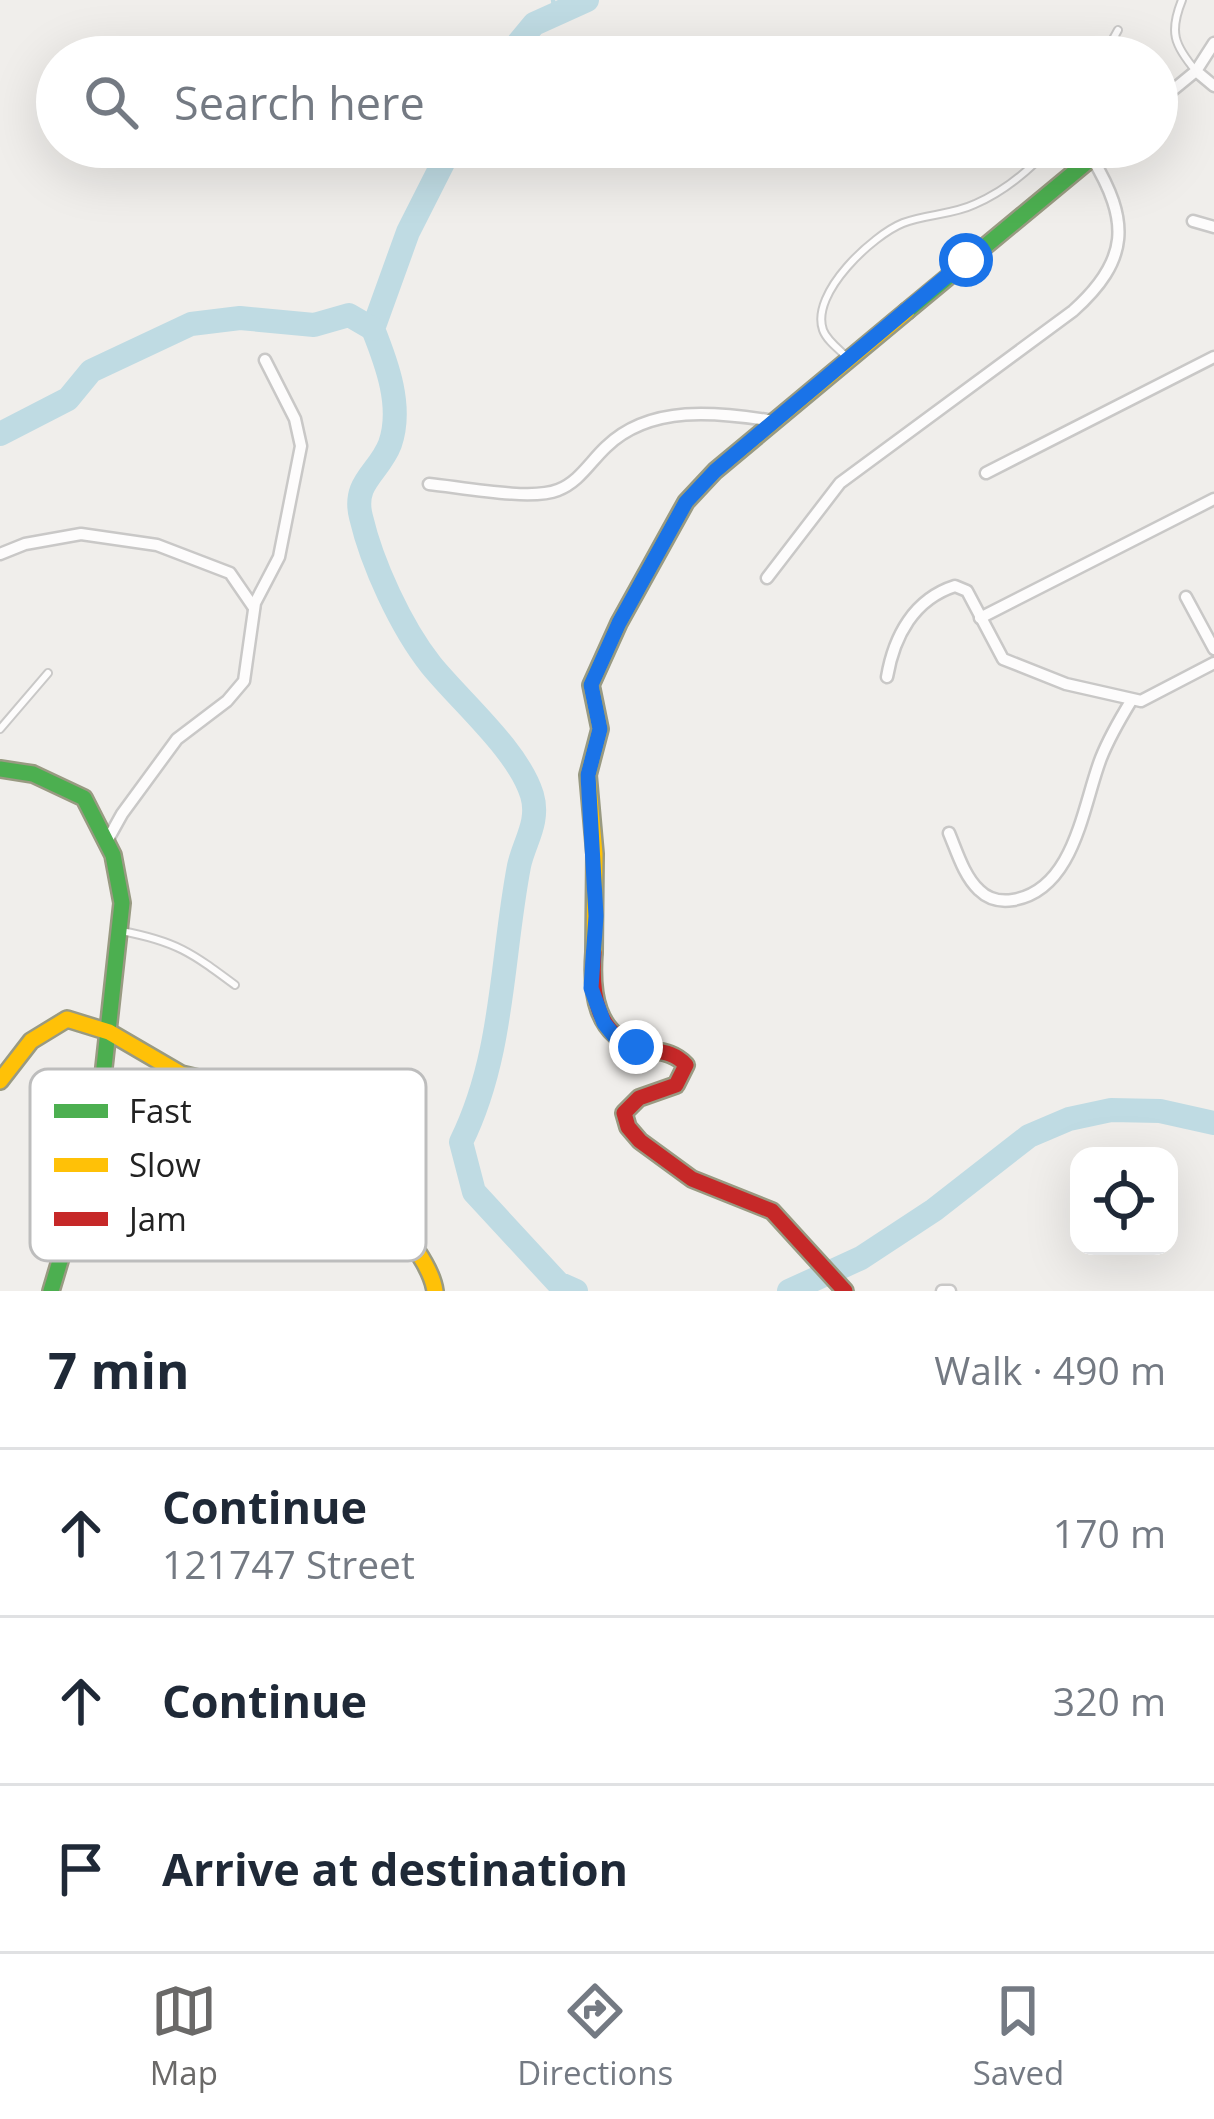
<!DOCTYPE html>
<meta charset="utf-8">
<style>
:root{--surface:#fff;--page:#f6f6f7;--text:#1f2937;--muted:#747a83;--line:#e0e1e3;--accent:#6a6968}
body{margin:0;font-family:"Open Sans",sans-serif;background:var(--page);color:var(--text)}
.controls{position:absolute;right:36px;bottom:36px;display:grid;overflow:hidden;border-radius:24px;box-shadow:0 12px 48px #0002}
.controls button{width:108px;height:108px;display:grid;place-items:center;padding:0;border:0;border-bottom:3px solid var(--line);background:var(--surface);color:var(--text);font:60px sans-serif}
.stop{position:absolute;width:36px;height:36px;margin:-27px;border:9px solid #1a73e8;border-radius:50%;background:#fff}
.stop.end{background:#1a73e8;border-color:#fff;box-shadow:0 3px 12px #0008}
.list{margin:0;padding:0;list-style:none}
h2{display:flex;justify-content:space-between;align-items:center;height:156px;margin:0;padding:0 48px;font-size:51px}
h2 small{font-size:39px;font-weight:400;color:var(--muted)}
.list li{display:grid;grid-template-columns:78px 1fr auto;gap:36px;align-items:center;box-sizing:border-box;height:168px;padding:0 48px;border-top:3px solid var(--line)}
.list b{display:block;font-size:45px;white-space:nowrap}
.list p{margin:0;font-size:39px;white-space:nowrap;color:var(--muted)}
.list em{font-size:39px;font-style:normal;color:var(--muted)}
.icon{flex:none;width:66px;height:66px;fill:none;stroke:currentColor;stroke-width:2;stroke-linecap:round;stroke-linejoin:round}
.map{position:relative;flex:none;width:1214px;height:1291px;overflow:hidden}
.search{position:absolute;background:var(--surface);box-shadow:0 12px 48px #0002;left:36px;right:36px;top:36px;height:132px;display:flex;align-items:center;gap:30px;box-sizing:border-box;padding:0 42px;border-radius:66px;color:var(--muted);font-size:45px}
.sheet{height:660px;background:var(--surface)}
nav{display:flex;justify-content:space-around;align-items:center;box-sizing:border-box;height:168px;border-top:3px solid var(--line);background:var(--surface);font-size:33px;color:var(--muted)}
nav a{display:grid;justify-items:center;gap:6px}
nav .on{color:var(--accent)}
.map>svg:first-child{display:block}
</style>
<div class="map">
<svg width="1214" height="1291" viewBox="0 0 1214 1291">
<rect width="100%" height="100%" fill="#f0eeeb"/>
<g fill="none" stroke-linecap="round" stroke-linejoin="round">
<!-- stream -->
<path stroke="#bfdbe3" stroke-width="4.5" d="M 553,0 L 555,14"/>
<!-- river -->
<g stroke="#bfdbe3" stroke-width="24">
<path d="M 507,57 L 534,24 L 587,0"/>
<path d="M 451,147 L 408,232 L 373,329 C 387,364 403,407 390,444 C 379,473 352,482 361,517 C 372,564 401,627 431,665 C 461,702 518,750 532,795 C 540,822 524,842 519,866 C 501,960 504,1055 461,1142 L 474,1192 L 558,1283 L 576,1291"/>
<path d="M 0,434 L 68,399 L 91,371 L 191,324 L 240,318 L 314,325 L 349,315 L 373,329"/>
<path d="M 789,1291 L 861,1258 L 934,1210 L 1029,1136 L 1069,1119 L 1111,1110 L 1160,1111 L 1214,1123"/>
</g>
<!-- lane casing -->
<g stroke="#c9c8c7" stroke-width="10">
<g id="lane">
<path d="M 1182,0 C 1169,32 1174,45 1196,71"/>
<path d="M 1103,57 L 1118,30"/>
<path d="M 848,358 C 840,350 827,341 823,330 C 810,293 873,235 903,223 C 926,214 952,215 975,204 C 1003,192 1030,170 1050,147"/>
<path d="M 0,729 L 48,673"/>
<path d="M 121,931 C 176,941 192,953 235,985"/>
</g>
</g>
<!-- street casing -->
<g stroke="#c9c8c7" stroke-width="15">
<g id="street">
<path d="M 1214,43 L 1196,71 L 1214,86"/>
<path d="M 1157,103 L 1196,71"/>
<path d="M 1193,221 L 1214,227"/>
<path d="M 986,473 L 1214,357"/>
<path d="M 429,484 C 460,487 531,501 558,490 C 579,482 590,462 606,447 C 650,404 718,412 774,421"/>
<path d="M 0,554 L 25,544 L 81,534 L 157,545 L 230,573 L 254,608"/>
<path d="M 767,578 L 840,483 L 1073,311 C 1130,260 1130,221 1092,158"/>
<path d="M 1186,597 L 1214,649"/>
<path d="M 980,618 L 1214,499"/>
<path d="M 887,677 C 894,636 914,599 955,586 L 967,591 L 1003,659 L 1066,684 L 1141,701 L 1214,663"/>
<path d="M 949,833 C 957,852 964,876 979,890 C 988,899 1000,902 1013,900 C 1075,890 1083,804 1101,758 C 1109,738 1120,719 1131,701"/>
<path d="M 107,841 L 122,814 L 177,739 L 227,701 L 244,681 L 255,603 L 279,557 L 301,446 L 295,419 L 265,360"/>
<path d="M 942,1291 L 950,1291"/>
</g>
</g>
<!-- fast casing -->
<g stroke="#999a82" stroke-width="20">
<g id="fast">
<path d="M 907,311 L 1105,147"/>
<path d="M 0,769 L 33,774 L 84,798 L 113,855 L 122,903 L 98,1122 L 78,1181 L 71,1224 L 51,1291"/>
</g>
</g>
<!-- slow casing -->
<g stroke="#999a82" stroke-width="20">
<g id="slow">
<path d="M 594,952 L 595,854 L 588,775 L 600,729 L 591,685 L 619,623 L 686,502 L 715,471 L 907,311"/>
<path d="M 0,1081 L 31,1041 L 67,1019 L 109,1032 L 181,1074 L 215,1082 L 330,1092 C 353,1127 366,1165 385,1202 C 399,1230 431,1262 435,1291"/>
</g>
</g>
<!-- jam casing -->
<g stroke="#999a82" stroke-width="20">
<path id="jam" d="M 594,952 C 591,992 595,1036 641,1048 C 659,1052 673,1051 686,1065 L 676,1085 L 639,1098 L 624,1113 L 628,1127 L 640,1141 L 692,1179 L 772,1211 L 845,1291"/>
</g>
<!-- lane -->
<use href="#lane" stroke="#fdfcfc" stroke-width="6"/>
<!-- street -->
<use href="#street" stroke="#fdfcfc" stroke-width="10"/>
<!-- fast -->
<use href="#fast" stroke="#4caf50" stroke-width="15"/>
<!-- slow -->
<use href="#slow" stroke="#ffc107" stroke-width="15"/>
<!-- jam -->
<use href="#jam" stroke="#c62828" stroke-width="15"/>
</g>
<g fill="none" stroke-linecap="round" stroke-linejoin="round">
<!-- route -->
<path stroke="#1a73e8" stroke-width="15" d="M 636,1047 L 616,1038 L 604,1023 L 591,988 L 596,916 L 588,775 L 600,729 L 591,685 L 619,623 L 686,502 L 715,471 L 966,260"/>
</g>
<!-- legend -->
<rect x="30" y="1069" width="396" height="192" rx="18" fill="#fff" stroke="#bdbdbd" stroke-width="3"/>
<rect x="54" y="1104" width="54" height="14" fill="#4caf50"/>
<rect x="54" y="1158" width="54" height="14" fill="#ffc107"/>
<rect x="54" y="1212" width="54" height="14" fill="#c62828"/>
<g font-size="33" fill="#222">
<text x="129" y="1123">Fast</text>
<text x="129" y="1177">Slow</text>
<text x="129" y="1231">Jam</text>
</g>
</svg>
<div class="controls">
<button><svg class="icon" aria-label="locate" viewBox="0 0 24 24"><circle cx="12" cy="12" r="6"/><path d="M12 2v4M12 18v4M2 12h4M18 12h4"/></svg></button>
</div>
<div class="stop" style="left:966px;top:260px"></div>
<div class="stop end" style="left:636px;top:1047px"></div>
<div class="search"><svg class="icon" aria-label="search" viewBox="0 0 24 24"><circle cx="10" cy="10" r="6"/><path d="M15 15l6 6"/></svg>Search here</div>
</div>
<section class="sheet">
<h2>7 min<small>Walk · 490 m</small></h2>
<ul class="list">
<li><svg class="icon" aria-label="ahead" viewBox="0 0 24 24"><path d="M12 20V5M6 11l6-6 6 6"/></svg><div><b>Continue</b><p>121747 Street</p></div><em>170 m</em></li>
<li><svg class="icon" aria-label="ahead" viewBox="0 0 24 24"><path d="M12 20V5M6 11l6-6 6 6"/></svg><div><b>Continue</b></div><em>320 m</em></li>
<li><svg class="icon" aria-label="arrive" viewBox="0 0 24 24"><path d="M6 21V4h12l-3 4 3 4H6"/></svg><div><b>Arrive at destination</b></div></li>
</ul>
</section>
<nav>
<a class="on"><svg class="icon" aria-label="map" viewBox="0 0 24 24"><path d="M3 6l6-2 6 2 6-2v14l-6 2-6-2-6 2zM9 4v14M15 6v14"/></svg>Map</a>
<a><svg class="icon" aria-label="directions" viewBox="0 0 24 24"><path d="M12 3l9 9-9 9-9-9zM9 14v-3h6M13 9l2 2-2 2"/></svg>Directions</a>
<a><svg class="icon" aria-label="saved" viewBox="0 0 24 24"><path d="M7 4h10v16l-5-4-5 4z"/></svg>Saved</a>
</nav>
